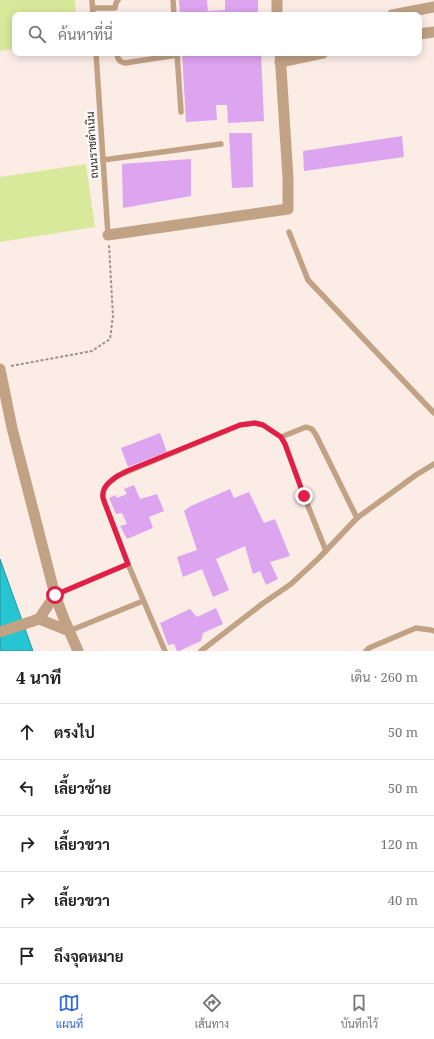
<!DOCTYPE html>
<html lang="th">
<meta charset="utf-8">
<style>
:root{--surface:#fff;--page:#f2f2f2;--text:#222;--muted:#767676;--line:#e0e0e0;--accent:#3269d7}
body{margin:0;font-family:"Noto Serif",Sarabun,serif;background:var(--page);color:var(--text)}
.stop{position:absolute;width:12px;height:12px;margin:-9px;border:3px solid #e11d48;border-radius:50%;background:#fff}
.stop.end{background:#e11d48;border-color:#fff;box-shadow:0 1px 4px #0008}
.list{margin:0;padding:0;list-style:none}
h2{display:flex;justify-content:space-between;align-items:center;height:52px;margin:0;padding:0 16px;font-size:17px}
h2 small{font-size:13px;font-weight:400;color:var(--muted)}
.list li{display:grid;grid-template-columns:26px 1fr auto;gap:12px;align-items:center;box-sizing:border-box;height:56px;padding:0 16px;border-top:1px solid var(--line)}
.list b{display:block;font-size:15px;white-space:nowrap}
.list em{font-size:13px;font-style:normal;color:var(--muted)}
.icon{flex:none;width:22px;height:22px;fill:none;stroke:currentColor;stroke-width:2;stroke-linecap:round;stroke-linejoin:round}
.map{position:relative;flex:none;width:434px;height:651px;overflow:hidden}
.search{position:absolute;background:var(--surface);box-shadow:0 2px 10px #0003;left:12px;right:12px;top:12px;height:44px;display:flex;align-items:center;gap:10px;box-sizing:border-box;padding:0 14px;border-radius:8px;color:var(--muted);font-size:15px}
.sheet{height:332px;background:var(--surface)}
nav{display:flex;justify-content:space-around;align-items:center;box-sizing:border-box;height:56px;border-top:1px solid var(--line);background:var(--surface);font-size:11px;color:var(--muted)}
nav a{display:grid;justify-items:center;gap:2px}
nav .on{color:var(--accent)}
.map>svg:first-child{display:block}
</style>
<div class="map">
<svg width="434" height="651" viewBox="0 0 434 651">
<rect width="100%" height="100%" fill="#fbece6"/>
<!-- green -->
<g fill="#d8e99b">
<path d="M 0,0 L 75,0 L 76,15 L 15,15 L 15,49 L 0,51 Z"/>
<path d="M 86,164 L 95,227 L 0,242 L 0,177 Z"/>
</g>
<!-- water -->
<path fill="#25c5d2" stroke="#28949c" d="M 0,559 L 33,651 L 0,651 Z"/>
<!-- building -->
<g fill="#dda4f0">
<path d="M 179,0 L 207,0 L 208,11 L 225,10 L 225,0 L 258,0 L 258,15 L 180,15 Z"/>
<path d="M 182,53 L 261,53 L 264,121 L 228,123 L 227,105 L 216,105 L 217,120 L 186,122 Z"/>
<path d="M 229,133 L 252,133 L 253,187 L 232,188 Z"/>
<path d="M 402,136 L 404,157 L 304,171 L 303,151 Z"/>
<path d="M 191,159 L 191,196 L 123,208 L 122,164 Z"/>
<path d="M 160,433 L 167,452 L 128,467 L 121,448 Z"/>
<path d="M 134,485 L 140,499 L 157,494 L 164,511 L 149,517 L 153,528 L 127,539 L 120,526 L 127,524 L 122,513 L 116,514 L 109,498 L 115,495 L 117,498 L 127,494 L 124,489 Z"/>
<path d="M 230,489 L 234,498 L 249,492 L 264,523 L 275,519 L 290,556 L 270,562 L 278,579 L 266,585 L 260,571 L 253,574 L 245,546 L 216,559 L 229,590 L 213,597 L 202,569 L 183,577 L 177,557 L 197,550 L 184,511 L 191,506 Z"/>
<path d="M 216,608 L 223,624 L 203,633 L 201,641 L 179,651 L 177,651 L 174,644 L 168,645 L 160,623 L 190,609 L 197,617 Z"/>
</g>
<g fill="none" stroke-linecap="round" stroke-linejoin="round">
<!-- path -->
<path stroke="#9f918c" stroke-width="2" stroke-dasharray="3 2" stroke-linecap="butt" d="M 11,366 L 92,351 L 110,339 L 113,316 L 109,245"/>
<!-- service -->
<g stroke="#c1a284" stroke-width="5.5">
<path d="M 92,0 L 93,15"/>
<path d="M 173,0 L 174,15"/>
<path d="M 93,8 L 115,8 L 116,3 L 118,0"/>
<path d="M 96,53 L 108,235"/>
<path d="M 117,53 C 117,58 119,62 125,63 L 177,55"/>
<path d="M 177,53 L 181,112"/>
<path d="M 103,160 L 221,144"/>
<path d="M 289,232 L 308,280 L 434,413"/>
<path d="M 281,437 L 306,427 L 312,429 L 316,435 L 357,518"/>
<path d="M 55,595 L 128,564"/>
<path d="M 69,631 L 143,601"/>
<path d="M 165,651 L 128,564 L 104,501 C 103,498 103,496 103,494 C 103,486 112,480 117,476 L 240,425 L 255,423 L 263,425 L 281,437 L 285,444 L 304,496 L 326,551"/>
<path d="M 201,651 L 262,604 L 291,584 L 319,558 L 357,518 L 416,475 L 434,464"/>
<path d="M 366,651 L 369,648 L 416,628 L 431,630 L 434,631"/>
</g>
<!-- minor -->
<g stroke="#c1a284" stroke-width="11">
<path d="M 277,0 L 277,15"/>
<path d="M 392,15 L 434,7"/>
<path d="M 419,34 L 434,32"/>
<path d="M 280,62 L 323,53"/>
<path d="M 108,235 L 288,209 L 288,178 L 280,53"/>
<path d="M 0,369 L 12,428 L 55,595 L 64,619 L 78,651"/>
<path d="M 39,619 L 69,631"/>
<path d="M 39,619 L 55,595"/>
<path d="M 0,632 L 39,619"/>
</g>
</g>
<g fill="none" stroke-linecap="round" stroke-linejoin="round">
<!-- route -->
<path stroke="#e11d48" stroke-width="5" d="M 55,595 L 128,564 L 104,501 C 103,498 102,496 103,494 C 103,483 119,475 127,471 L 240,425 L 255,423 L 263,425 L 281,437 L 285,444 L 304,496"/>
</g>
<g text-anchor="middle" stroke-width="4" stroke-linejoin="round" paint-order="stroke">
<!-- street labels -->
<g font-size="11" fill="#30231e" stroke="#fff">
<text transform="translate(92 145) rotate(-94)" y="4">ถนนราชดำเนิน</text>
</g>
</g>
</svg>
<div class="stop" style="left:55px;top:595px"></div>
<div class="stop end" style="left:304px;top:496px"></div>
<div class="search"><svg class="icon" aria-label="search" viewBox="0 0 24 24"><circle cx="10" cy="10" r="6"/><path d="M15 15l6 6"/></svg>ค้นหาที่นี่</div>
</div>
<section class="sheet">
<h2>4 นาที<small>เดิน · 260 m</small></h2>
<ul class="list">
<li><svg class="icon" aria-label="ahead" viewBox="0 0 24 24"><path d="M12 20V5M6 11l6-6 6 6"/></svg><div><b>ตรงไป</b></div><em>50 m</em></li>
<li><svg class="icon" aria-label="left" viewBox="0 0 24 24"><path d="M17 20v-9H6M10 6l-5 5 5 5"/></svg><div><b>เลี้ยวซ้าย</b></div><em>50 m</em></li>
<li><svg class="icon" aria-label="right" viewBox="0 0 24 24"><path d="M7 20v-9h11M14 6l5 5-5 5"/></svg><div><b>เลี้ยวขวา</b></div><em>120 m</em></li>
<li><svg class="icon" aria-label="right" viewBox="0 0 24 24"><path d="M7 20v-9h11M14 6l5 5-5 5"/></svg><div><b>เลี้ยวขวา</b></div><em>40 m</em></li>
<li><svg class="icon" aria-label="arrive" viewBox="0 0 24 24"><path d="M6 21V4h12l-3 4 3 4H6"/></svg><div><b>ถึงจุดหมาย</b></div></li>
</ul>
</section>
<nav>
<a class="on"><svg class="icon" aria-label="map" viewBox="0 0 24 24"><path d="M3 6l6-2 6 2 6-2v14l-6 2-6-2-6 2zM9 4v14M15 6v14"/></svg>แผนที่</a>
<a><svg class="icon" aria-label="directions" viewBox="0 0 24 24"><path d="M12 3l9 9-9 9-9-9zM9 14v-3h6M13 9l2 2-2 2"/></svg>เส้นทาง</a>
<a><svg class="icon" aria-label="saved" viewBox="0 0 24 24"><path d="M7 4h10v16l-5-4-5 4z"/></svg>บันทึกไว้</a>
</nav>
